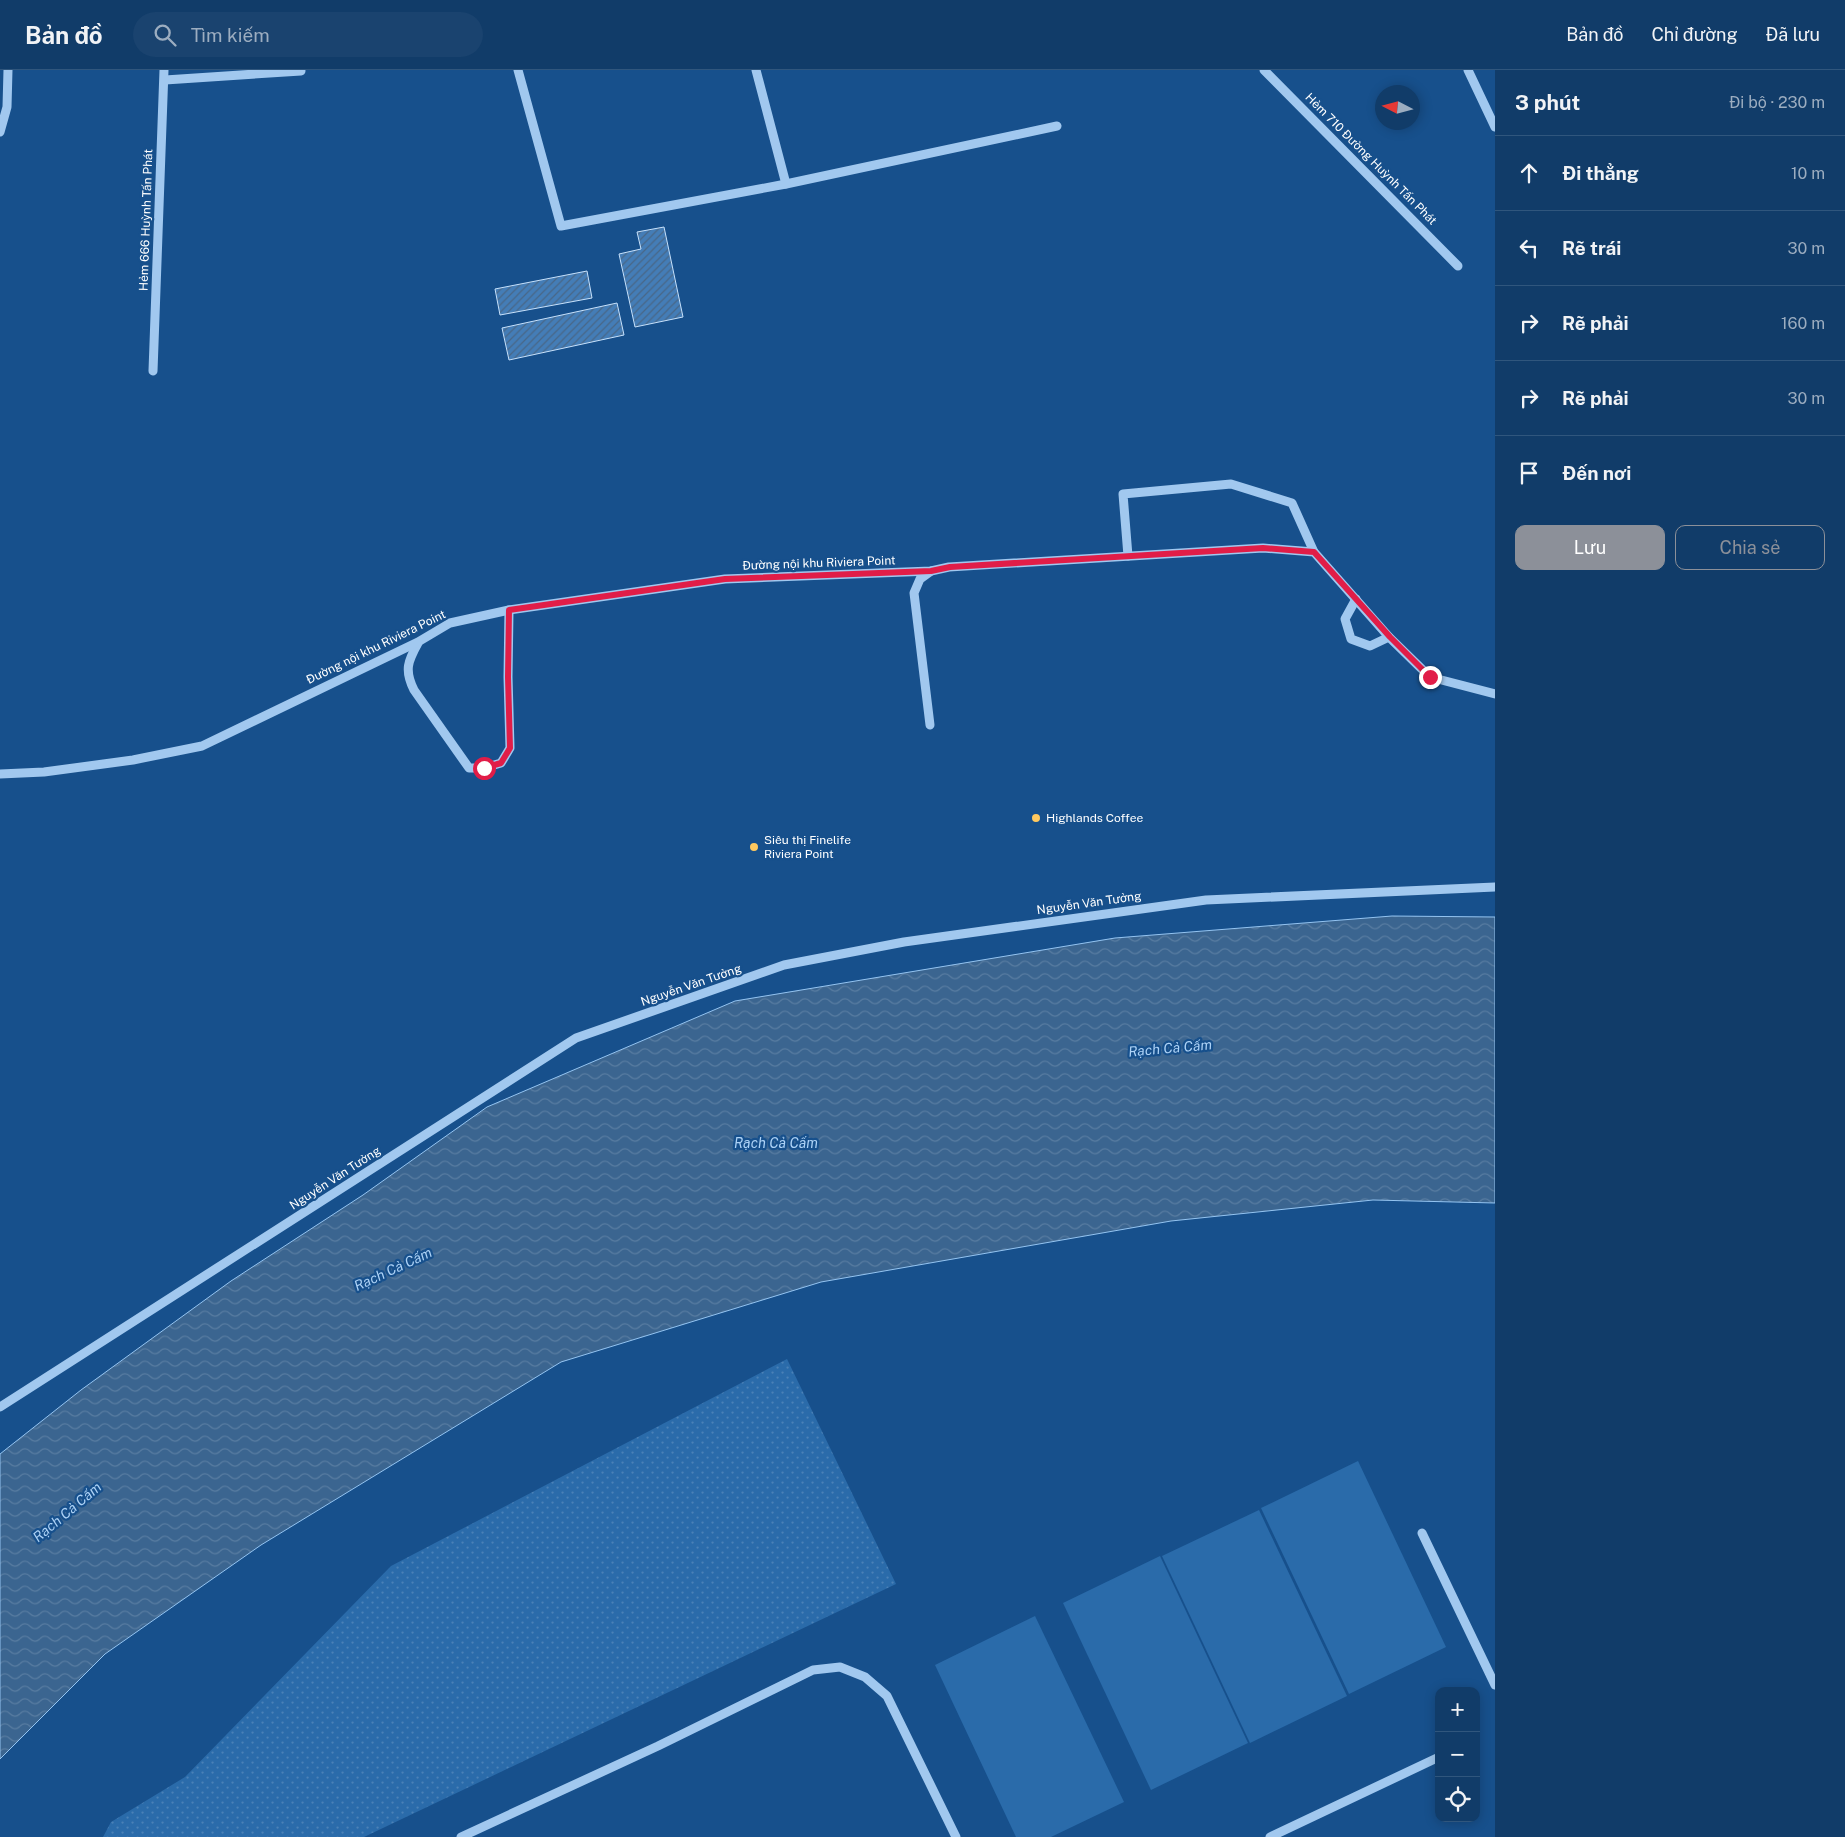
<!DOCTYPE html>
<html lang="vi">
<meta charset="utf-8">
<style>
:root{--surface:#113c69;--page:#1a436f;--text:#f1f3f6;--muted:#9cadc0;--line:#30567d;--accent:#8c9099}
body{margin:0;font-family:"Public Sans",sans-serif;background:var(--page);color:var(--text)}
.controls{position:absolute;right:15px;bottom:15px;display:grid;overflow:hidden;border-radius:10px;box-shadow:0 2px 12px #0003}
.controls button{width:45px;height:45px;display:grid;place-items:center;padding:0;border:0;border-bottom:1px solid var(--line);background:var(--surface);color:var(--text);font:25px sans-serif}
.compass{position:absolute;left:1375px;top:15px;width:45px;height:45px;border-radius:50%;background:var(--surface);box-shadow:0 2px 12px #0003;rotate:276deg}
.stop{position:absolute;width:15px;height:15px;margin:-11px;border:4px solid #e11d48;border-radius:50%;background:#fff}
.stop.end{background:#e11d48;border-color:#fff;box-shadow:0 1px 5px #0008}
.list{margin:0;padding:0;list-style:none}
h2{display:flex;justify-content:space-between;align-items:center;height:65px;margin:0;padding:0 20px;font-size:21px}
h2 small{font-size:16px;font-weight:400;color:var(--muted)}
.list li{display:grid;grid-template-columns:32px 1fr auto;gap:15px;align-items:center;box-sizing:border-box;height:75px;padding:0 20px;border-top:1px solid var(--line)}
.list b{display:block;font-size:19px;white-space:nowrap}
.list em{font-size:16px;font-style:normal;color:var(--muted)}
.actions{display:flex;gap:10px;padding:15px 20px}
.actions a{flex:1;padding:11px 0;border:1px solid var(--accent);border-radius:10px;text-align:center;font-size:18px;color:var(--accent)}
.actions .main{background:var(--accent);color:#fff}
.icon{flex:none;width:28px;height:28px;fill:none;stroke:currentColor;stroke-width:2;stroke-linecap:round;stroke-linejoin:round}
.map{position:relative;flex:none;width:1495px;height:1767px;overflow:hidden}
header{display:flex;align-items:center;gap:30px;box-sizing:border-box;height:70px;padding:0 25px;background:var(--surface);border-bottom:1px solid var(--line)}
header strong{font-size:24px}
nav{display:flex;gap:28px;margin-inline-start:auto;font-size:18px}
.search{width:350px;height:45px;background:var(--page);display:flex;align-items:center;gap:12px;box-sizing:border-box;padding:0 18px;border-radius:28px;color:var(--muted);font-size:19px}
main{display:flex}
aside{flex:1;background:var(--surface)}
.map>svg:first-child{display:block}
</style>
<header>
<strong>Bản đồ</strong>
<div class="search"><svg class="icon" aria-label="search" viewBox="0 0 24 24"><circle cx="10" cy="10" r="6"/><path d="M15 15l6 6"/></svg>Tìm kiếm</div>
<nav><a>Bản đồ</a><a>Chỉ đường</a><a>Đã lưu</a></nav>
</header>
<main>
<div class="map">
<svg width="1495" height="1767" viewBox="0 0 1495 1767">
<defs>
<pattern id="park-dots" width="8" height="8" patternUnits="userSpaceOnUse" patternTransform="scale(1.25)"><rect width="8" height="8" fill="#2a6baa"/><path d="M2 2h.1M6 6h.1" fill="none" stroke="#4a81b7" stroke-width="1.8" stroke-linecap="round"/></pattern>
<pattern id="water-waves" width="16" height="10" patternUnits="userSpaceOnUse" patternTransform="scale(1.25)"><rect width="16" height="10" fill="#3b6590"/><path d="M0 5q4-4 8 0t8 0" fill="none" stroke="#587ca1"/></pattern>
<pattern id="building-hatch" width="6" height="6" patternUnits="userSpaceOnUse" patternTransform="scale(1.25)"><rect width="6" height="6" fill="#447db7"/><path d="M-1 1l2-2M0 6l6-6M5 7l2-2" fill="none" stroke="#486787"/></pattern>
</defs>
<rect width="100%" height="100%" fill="#17508c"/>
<!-- grass -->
<g fill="#2a6baa">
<path d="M 1358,1391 L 1446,1577 L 1349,1624 L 1261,1438 Z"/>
<path d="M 1259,1440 L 1347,1626 L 1250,1673 L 1162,1486 Z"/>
<path d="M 1160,1486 L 1248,1673 L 1151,1720 L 1063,1533 Z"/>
<path d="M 1035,1546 L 1124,1732 L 1051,1767 L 1016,1767 L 935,1595 Z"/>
</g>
<!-- park -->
<path fill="url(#park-dots)" d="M 787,1289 L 896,1514 L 364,1767 L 103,1767 L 111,1752 L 185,1707 L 391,1496 Z"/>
<!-- water -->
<path fill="url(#water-waves)" stroke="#94c4f1" d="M 1392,846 L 1495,847 L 1495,1133 L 1373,1130 L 1171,1151 L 821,1212 L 561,1292 L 261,1475 L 105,1584 L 0,1689 L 0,1384 L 81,1320 L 231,1211 L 363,1125 L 487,1037 L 735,931 L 1115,868 Z"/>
<!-- building -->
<g fill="url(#building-hatch)" stroke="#c7e1fb">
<path d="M 664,157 L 683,247 L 635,257 L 619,184 L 641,179 L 637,162 Z"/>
<path d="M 587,201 L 592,228 L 500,245 L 495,219 Z"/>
<path d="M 617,233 L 624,265 L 509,290 L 502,258 Z"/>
</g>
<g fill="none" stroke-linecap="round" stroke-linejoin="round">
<!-- minor -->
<g stroke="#a1c8ef" stroke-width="9">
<path d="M 518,0 L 561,156 L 786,114 L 1057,56"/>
<path d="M 756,0 L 786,114"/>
<path d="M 1264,0 L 1458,196"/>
<path d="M 1468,0 L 1495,57"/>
<path d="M 165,10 L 301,1"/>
<path d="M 0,62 L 7,37 L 8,0"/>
<path d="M 153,301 L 164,0"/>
<path d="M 1128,486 L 1123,424 L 1231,414 L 1292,433 L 1314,482"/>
<path d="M 1356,529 L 1345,549 L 1351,569 L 1370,576 L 1389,567"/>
<path d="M 418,573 C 408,591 404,600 414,620 L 469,698 L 484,698 L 501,693 L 510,678 L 508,607 L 509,540"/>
<path d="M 930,655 L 914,523 L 920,509 L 931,501"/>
<path d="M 0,704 L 44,702 L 133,690 L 202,676 L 418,572 L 450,553 L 509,540 L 725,509 L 931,501 L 949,497 L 1263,478 L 1314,482 L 1389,567 L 1430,607 L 1495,624"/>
<path d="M 0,1337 L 576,968 L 784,895 L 904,872 L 1206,830 L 1495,817"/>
<path d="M 1422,1463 L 1495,1615"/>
<path d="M 461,1767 L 658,1676 L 813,1600 L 840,1597 L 865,1607 L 887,1626 L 956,1767"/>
<path d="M 1270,1767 L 1439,1687"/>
</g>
</g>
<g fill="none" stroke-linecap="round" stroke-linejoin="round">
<!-- route -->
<path stroke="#e11d48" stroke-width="6" d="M 484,698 L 501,693 L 510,678 L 508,607 L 509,540 L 725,509 L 931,501 L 950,497 L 1263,478 L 1314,482 L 1390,567 L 1430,607"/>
</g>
<!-- markers -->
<g fill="#ffc95f" stroke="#17508c" stroke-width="2">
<circle cx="1036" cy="748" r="5"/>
<circle cx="754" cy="777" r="5"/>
</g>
<g text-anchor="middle" stroke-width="4.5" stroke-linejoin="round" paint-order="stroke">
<!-- street labels -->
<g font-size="12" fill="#fff" stroke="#17508c">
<text transform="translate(1371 89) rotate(45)" y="4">Hẻm 710 Đường Huỳnh Tấn Phát</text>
<text transform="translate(146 150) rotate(-88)" y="4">Hẻm 666 Huỳnh Tấn Phát</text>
<text transform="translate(819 493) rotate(-2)" y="4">Đường nội khu Riviera Point</text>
<text transform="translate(376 577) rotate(-26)" y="4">Đường nội khu Riviera Point</text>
<text transform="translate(1089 833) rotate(-8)" y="4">Nguyễn Văn Tưởng</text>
<text transform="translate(691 915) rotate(-19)" y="4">Nguyễn Văn Tưởng</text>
<text transform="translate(335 1108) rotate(-33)" y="4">Nguyễn Văn Tưởng</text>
</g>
<!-- poi labels -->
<g font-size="12" fill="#fff" stroke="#17508c" text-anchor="start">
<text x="1046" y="752">Highlands Coffee</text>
<text x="764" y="774">Siêu thị Finelife<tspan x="764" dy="14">Riviera Point</tspan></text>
</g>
<!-- water labels -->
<g font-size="14" font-style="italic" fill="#add2f6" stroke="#17508c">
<text transform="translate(1170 978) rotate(-5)" y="5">Rạch Cả Cấm</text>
<text x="776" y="1078">Rạch Cả Cấm</text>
<text transform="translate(393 1199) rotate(-25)" y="5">Rạch Cả Cấm</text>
<text transform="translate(67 1442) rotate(-40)" y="5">Rạch Cả Cấm</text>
</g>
</g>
</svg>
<div class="controls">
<button>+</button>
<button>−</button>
<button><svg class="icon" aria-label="locate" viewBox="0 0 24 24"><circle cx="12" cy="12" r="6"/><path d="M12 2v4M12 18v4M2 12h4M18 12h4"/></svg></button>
</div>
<svg class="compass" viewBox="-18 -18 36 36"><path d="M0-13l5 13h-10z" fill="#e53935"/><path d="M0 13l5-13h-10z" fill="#9cadc0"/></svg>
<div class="stop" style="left:484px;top:698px"></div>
<div class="stop end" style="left:1430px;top:607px"></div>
</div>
<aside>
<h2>3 phút<small>Đi bộ · 230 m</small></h2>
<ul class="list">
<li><svg class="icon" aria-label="ahead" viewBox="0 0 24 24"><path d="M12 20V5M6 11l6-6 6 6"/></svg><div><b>Đi thẳng</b></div><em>10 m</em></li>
<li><svg class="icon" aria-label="left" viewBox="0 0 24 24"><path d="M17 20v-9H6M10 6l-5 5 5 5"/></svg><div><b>Rẽ trái</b></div><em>30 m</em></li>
<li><svg class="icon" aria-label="right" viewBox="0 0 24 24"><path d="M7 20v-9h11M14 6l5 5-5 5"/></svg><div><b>Rẽ phải</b></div><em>160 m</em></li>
<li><svg class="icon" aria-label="right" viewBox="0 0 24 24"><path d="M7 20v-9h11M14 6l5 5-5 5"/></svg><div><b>Rẽ phải</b></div><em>30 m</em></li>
<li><svg class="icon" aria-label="arrive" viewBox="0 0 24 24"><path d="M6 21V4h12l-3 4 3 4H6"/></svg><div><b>Đến nơi</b></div></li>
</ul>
<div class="actions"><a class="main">Lưu</a><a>Chia sẻ</a></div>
</aside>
</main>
